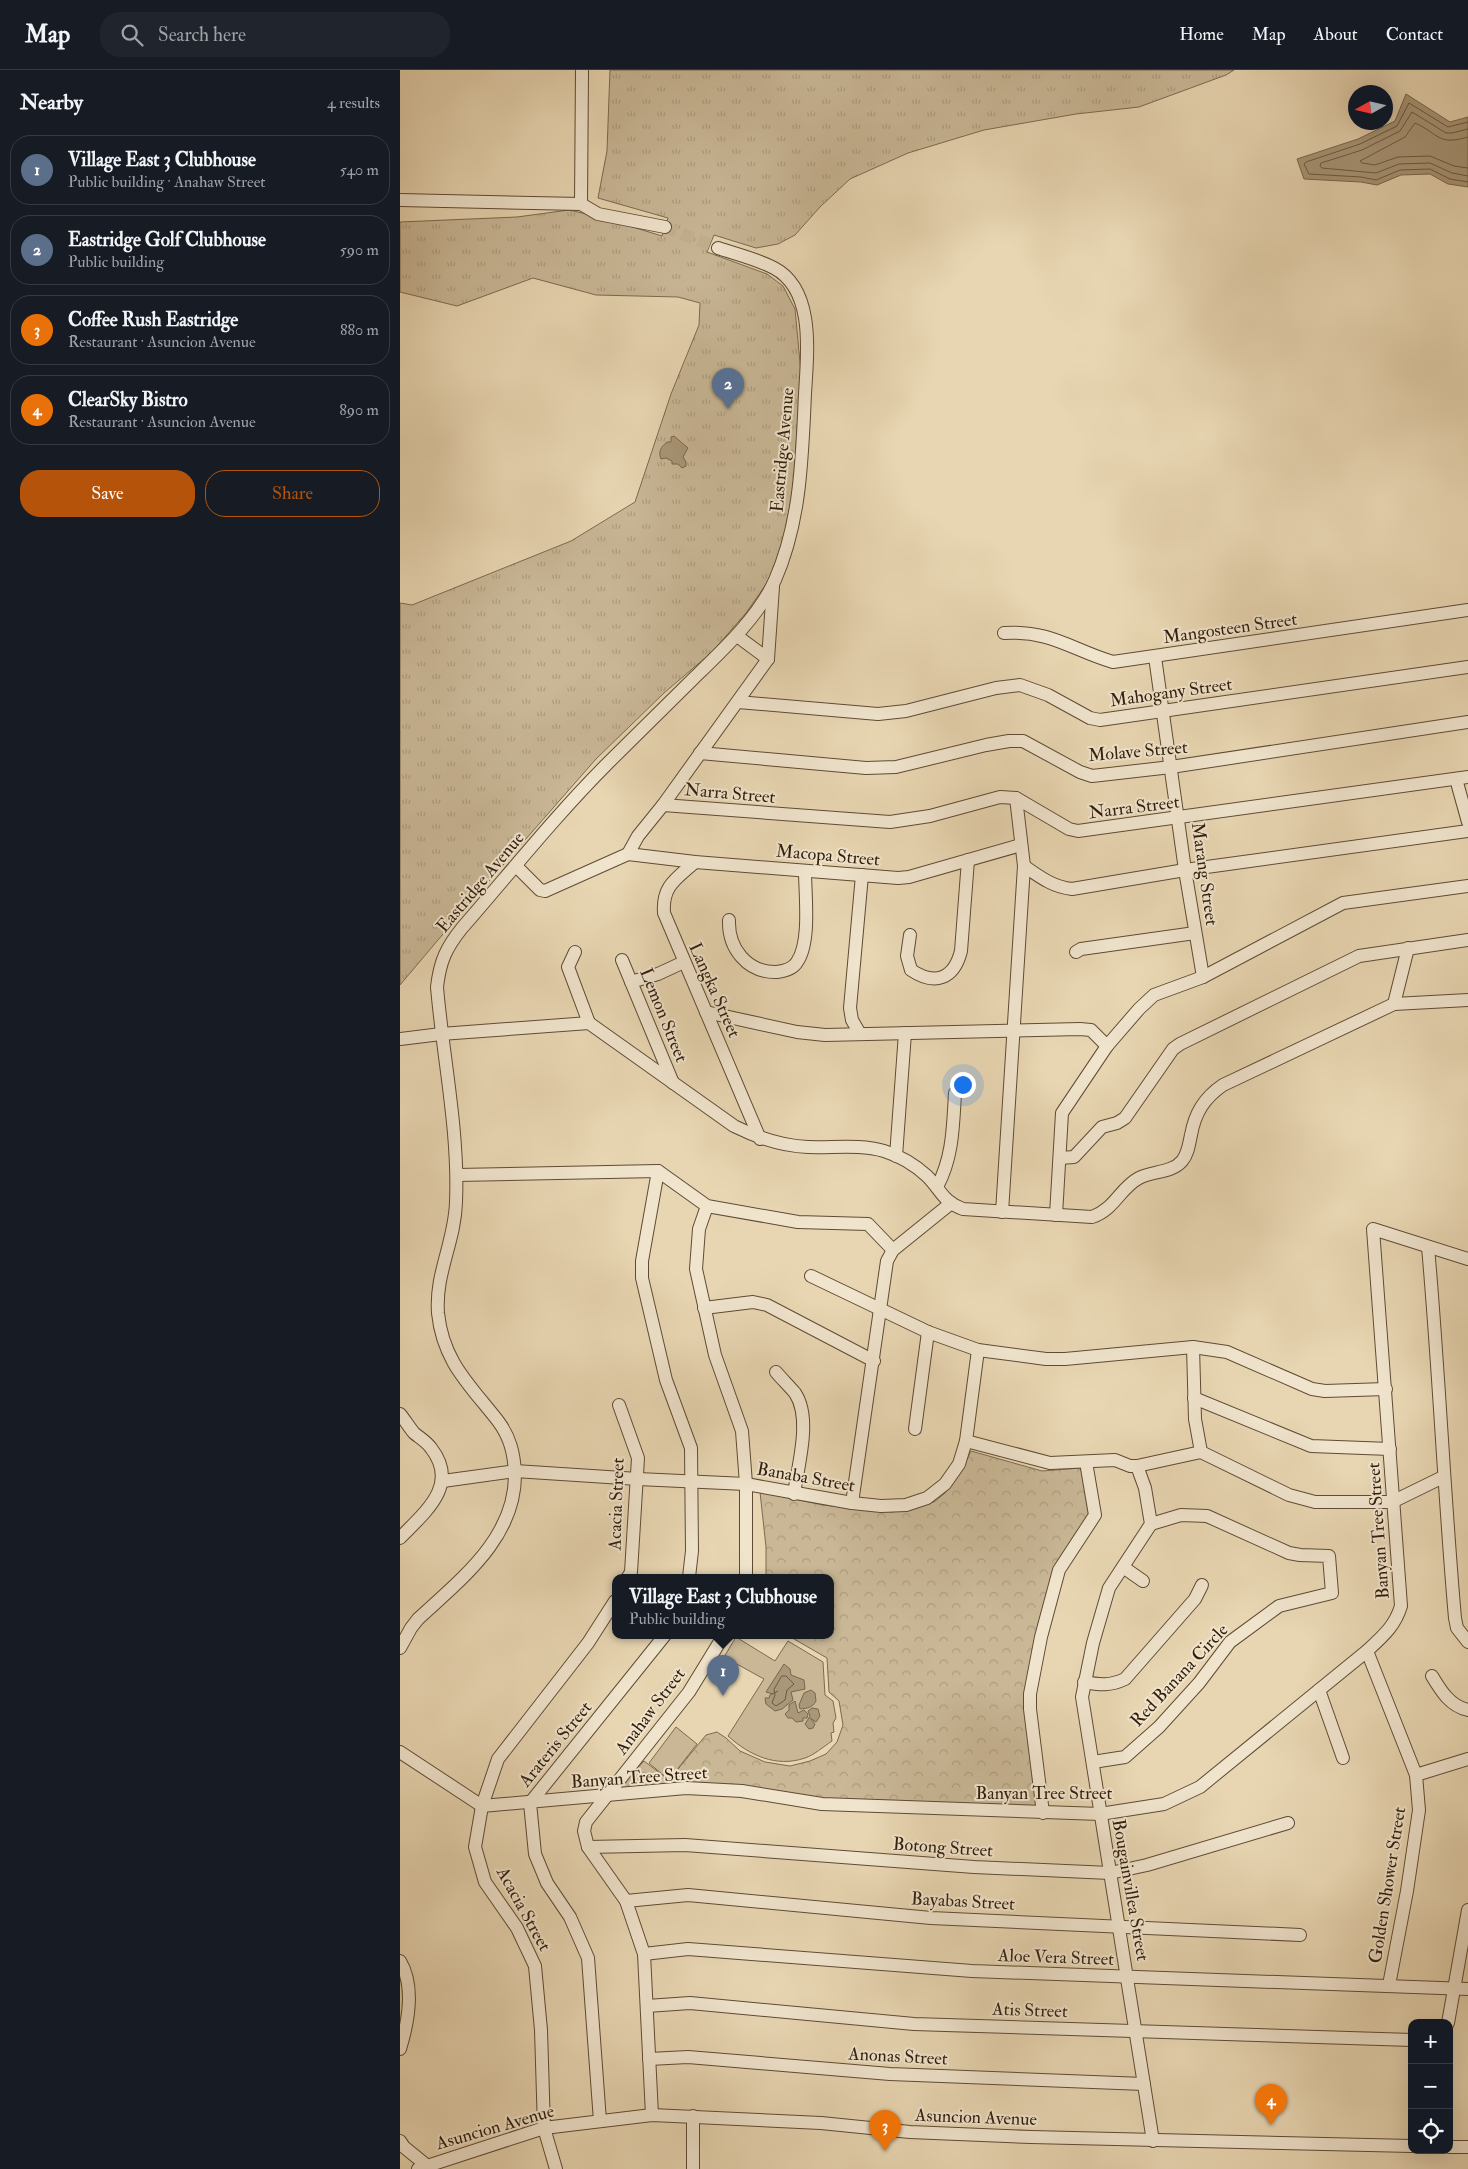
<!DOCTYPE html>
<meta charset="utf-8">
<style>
:root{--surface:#171b24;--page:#20242c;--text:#f1f3f6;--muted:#9ea1a6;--line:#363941;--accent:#b45309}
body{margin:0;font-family:"IM FELL Double Pica",serif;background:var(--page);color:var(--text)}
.controls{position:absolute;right:15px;bottom:15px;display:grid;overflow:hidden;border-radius:10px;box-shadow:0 5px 20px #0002}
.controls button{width:45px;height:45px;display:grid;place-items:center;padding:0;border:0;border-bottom:1px solid var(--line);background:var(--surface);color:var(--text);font:25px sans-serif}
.compass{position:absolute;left:948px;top:15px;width:45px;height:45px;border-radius:50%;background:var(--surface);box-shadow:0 5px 20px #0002;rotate:262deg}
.you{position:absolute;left:562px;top:1014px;width:18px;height:18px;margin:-12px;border:4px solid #fff;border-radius:50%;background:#1a73e8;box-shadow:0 0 0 8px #1a73e833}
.badge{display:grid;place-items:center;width:32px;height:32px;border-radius:50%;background:var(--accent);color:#fff;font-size:16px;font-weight:700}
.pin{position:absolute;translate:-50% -41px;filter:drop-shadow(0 1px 2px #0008)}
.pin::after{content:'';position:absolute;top:26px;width:18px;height:15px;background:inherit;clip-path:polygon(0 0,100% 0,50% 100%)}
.popup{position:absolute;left:212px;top:1504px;width:222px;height:65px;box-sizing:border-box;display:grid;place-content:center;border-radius:10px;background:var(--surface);filter:drop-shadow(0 1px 4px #0005);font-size:16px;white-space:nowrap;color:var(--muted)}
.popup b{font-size:19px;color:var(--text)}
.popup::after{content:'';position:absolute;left:50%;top:100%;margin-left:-10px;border:10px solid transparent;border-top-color:var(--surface)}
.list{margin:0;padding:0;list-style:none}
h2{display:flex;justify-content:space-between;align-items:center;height:65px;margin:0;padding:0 20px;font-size:21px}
h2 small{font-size:16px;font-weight:400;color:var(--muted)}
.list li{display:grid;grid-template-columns:32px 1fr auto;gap:15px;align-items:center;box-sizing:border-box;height:70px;margin:0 10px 10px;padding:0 10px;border:1px solid var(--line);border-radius:20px}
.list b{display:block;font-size:19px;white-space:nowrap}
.list p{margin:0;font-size:16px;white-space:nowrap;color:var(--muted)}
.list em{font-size:16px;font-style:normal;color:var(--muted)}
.actions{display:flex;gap:10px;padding:15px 20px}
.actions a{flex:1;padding:11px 0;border:1px solid var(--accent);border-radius:20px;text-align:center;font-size:18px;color:var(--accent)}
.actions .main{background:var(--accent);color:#fff}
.icon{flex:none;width:28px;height:28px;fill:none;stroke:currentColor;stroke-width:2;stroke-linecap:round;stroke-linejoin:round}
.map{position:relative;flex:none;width:1068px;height:2099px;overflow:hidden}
header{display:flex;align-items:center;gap:30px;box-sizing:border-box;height:70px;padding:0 25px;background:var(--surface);border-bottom:1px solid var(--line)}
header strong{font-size:24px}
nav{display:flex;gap:28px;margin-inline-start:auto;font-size:18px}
.search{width:350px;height:45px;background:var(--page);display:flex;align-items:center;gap:12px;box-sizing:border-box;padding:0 18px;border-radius:20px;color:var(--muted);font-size:19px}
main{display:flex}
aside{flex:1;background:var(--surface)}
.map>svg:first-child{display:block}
</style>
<header>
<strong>Map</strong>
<div class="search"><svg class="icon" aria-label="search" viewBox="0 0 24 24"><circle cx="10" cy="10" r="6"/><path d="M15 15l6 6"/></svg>Search here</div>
<nav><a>Home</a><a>Map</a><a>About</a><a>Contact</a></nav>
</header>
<main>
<aside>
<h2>Nearby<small>4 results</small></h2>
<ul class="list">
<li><span class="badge" style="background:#5c6f8a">1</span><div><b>Village East 3 Clubhouse</b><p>Public building · Anahaw Street</p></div><em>540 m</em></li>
<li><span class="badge" style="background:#5c6f8a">2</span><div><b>Eastridge Golf Clubhouse</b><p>Public building</p></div><em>590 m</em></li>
<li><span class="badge" style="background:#e8710a">3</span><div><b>Coffee Rush Eastridge</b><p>Restaurant · Asuncion Avenue</p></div><em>880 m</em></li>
<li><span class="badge" style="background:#e8710a">4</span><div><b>ClearSky Bistro</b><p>Restaurant · Asuncion Avenue</p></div><em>890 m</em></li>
</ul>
<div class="actions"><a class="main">Save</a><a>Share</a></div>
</aside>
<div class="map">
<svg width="1068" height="2099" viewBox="0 0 1068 2099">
<defs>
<pattern id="grass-tufts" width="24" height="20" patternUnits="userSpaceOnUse" patternTransform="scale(1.25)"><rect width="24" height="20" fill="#c9b796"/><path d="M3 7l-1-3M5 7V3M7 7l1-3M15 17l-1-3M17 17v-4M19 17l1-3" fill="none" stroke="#ad9d80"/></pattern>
<pattern id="forest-crowns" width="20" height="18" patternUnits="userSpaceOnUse" patternTransform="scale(1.25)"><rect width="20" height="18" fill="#c9b796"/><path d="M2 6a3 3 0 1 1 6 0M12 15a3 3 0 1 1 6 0" fill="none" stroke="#ad9d80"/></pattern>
</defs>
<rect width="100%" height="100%" fill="#e8d6b2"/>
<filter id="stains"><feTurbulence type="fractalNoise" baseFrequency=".004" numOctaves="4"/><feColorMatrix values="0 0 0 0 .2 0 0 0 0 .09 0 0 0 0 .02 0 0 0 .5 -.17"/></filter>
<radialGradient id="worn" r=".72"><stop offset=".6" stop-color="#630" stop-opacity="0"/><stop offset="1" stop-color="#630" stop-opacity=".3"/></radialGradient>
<!-- grass -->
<path fill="url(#grass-tufts)" stroke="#7c6a50" d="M 210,0 L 834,0 L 826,5 L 739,37 L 676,44 L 584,60 L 508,83 L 450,109 L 420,137 L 395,165 L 378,174 L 356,178 L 314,165 L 307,182 L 367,204 L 383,216 L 395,239 L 401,303 L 393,421 L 380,485 L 367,513 L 346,543 L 312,582 L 264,623 L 196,689 L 54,851 L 0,915 L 0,533 L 12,535 L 171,471 L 235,432 L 271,324 L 299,255 L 300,233 L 278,227 L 196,225 L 133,208 L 57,236 L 0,222 L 0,152 L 117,147 L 169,140 L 200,147 L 262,166 L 268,148 L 198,128 L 207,81 Z"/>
<!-- forest -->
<path fill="url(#forest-crowns)" stroke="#7c6a50" d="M 571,1381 L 642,1401 L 680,1398 L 684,1401 L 692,1444 L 657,1493 L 624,1624 L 639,1740 L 218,1720 L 244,1691 L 269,1710 L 306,1665 L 317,1662 L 326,1668 L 340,1681 L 365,1692 L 390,1696 L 410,1691 L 426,1684 L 437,1672 L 443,1655 L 439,1631 L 429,1622 L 427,1588 L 387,1565 L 430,1565 L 430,1507 L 366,1507 L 366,1477 L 360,1422 L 423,1435 L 492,1442 L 534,1432 L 545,1423 L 563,1397 Z"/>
<!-- park -->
<g fill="#c9b796" stroke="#7c6a50">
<path d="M 336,1567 L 375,1591 L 388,1571 L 423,1592 L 425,1625 L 433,1631 L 436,1648 L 433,1653 L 434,1662 L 431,1663 L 432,1671 C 423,1677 414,1685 405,1688 C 376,1698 349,1685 328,1666 L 364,1609 L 324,1587 Z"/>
<path d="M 276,1657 L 297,1674 L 269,1710 L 249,1693 Z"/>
</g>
<!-- water -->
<g fill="#a99779" stroke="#79664d">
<path d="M 1006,24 L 1050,52 L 1068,47 L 1068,117 L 1048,114 L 1030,104 L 1001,105 L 977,115 L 961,112 L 904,109 L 897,89 L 958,69 L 995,51 Z"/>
<path d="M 274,366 L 288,378 L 283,387 L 286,392 L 286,396 L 282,398 L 278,394 L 272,394 L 272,391 L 266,388 L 261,389 C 258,381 261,377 267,372 L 271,372 L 271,367 Z"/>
<path d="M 384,1594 L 390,1599 L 391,1605 L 404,1610 L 405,1619 L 391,1622 L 393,1630 L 382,1639 L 375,1641 L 366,1634 L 365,1628 L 369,1628 L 370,1625 L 378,1621 L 373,1624 L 366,1622 Z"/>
<path d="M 411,1620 L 415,1623 L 416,1631 C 412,1638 408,1638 400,1639 L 399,1635 L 404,1623 Z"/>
<path d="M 395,1631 L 398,1643 L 404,1640 L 408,1644 L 407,1648 L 403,1648 L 403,1651 L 396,1652 L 392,1648 L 388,1648 L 385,1644 L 389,1640 L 389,1635 Z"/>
<path d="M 412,1638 L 418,1639 L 420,1646 L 416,1652 L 410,1648 L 415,1654 L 413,1658 L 409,1659 L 405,1654 L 410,1646 L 408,1641 Z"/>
</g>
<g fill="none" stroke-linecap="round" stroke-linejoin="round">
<!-- shore -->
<g stroke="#6c5a42" stroke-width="1">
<path d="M 1068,52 L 1048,57 L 1009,33 L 997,56 L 960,74 L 906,92 L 904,94 L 909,104 L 961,107 L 976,110 L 1000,100 L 1030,99 L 1050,109 L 1068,112"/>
<path d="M 1068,59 L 1052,63 L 1046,63 L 1012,42 L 1000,61 L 962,80 L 921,93 L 920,96 L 922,98 L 976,103 L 999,94 L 1030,93 L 1052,103 L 1068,106"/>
<path d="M 1068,67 C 1037,76 1040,64 1015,53 L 1005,67 L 960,91 L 962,93 L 975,95 L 998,87 L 1030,86 L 1054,96 L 1068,98"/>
<path d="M 382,1606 L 386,1606 L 394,1614 L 387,1620 L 385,1630 L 376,1636 L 372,1633 L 375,1625 L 374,1620 Z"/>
</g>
<!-- minor-tunnel -->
<path stroke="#c3b191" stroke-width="12" stroke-dasharray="12 6" stroke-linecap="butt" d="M 265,157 L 318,178"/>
<!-- minor casing -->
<g stroke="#5e4b35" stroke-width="14">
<g id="minor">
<path d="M 0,130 L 181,134 L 198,144 L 265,157"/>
<path d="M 181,134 L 182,0"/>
<path d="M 604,563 C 651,560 672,580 713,592 L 1068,540"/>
<path d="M 337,566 L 368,589"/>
<path d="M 755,587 L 785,800 L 803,907"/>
<path d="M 368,589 L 373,517"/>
<path d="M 338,632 L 478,644 L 506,641 L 596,618 L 620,615 L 648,625 L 690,648 L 700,650 L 1068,597"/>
<path d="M 300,683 L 466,698 L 496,697 L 586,675 L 609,671 L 623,671 L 680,702 L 692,706 L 771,697 L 1068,652"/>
<path d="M 1056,709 L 1068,752"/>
<path d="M 263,735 L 490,752 L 530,746 L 600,727 L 616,728 L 669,759 L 678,761 L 1068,707"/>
<path d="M 228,784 L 295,792 L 498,808 L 509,807 L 621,775"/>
<path d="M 228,784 L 238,766 L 263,735 L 368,589"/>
<path d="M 295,792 C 276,809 262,816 264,843 L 360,1069"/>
<path d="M 116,796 L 140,820 L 145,821 L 228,784"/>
<path d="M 624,796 C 640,807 653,817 672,819 L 785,800 L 1068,761"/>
<path d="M 329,850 C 328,878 347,903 377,902 C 385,901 393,899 397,892 C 411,872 405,825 405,801"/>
<path d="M 510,865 L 507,886 L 511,900 C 535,916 554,909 561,881 L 568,790"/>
<path d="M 175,882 L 168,897 L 189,953"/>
<path d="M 676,882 L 681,879 L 795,863"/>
<path d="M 222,890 L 273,1013"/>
<path d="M 231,912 L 258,904 L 284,892"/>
<path d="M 994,934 L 1008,878"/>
<path d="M 306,942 L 397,962 L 425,965 L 680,959 L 691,960 L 707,976"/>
<path d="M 460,964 L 452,950 L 450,938 L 462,805"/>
<path d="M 0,969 L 41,964 L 189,953 L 334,1056 C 358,1068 381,1076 408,1077 C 433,1078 460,1074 484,1081 C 500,1086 515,1095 527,1106 C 541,1120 543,1132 563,1139 L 692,1147 C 715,1139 720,1118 739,1108 C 752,1101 772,1103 782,1091 C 788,1084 789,1074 791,1065 C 795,1043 804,1028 823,1015 L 994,934 L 1068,930"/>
<path d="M 496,1086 L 505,963"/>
<path d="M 660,1088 L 674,1087 L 702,1057 L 717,1053 L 725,1048 L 773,979 L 780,974 L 959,886 L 1068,870"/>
<path d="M 258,1101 L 242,1191 L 242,1208 L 266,1310 L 291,1378 L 292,1481 L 289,1507"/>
<path d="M 57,1105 L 258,1101 L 307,1136 L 398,1152 L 468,1154 L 493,1180"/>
<path d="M 537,1117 C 553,1087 553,1057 555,1023"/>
<path d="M 307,1136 L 299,1159 L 296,1199 L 315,1285 L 342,1361 L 346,1414 L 346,1507"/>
<path d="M 602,1142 L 624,796 L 616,728"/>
<path d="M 656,1145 L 662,1043 L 707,976 L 739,939 L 754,925 L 803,907 L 943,833 L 1068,816"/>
<path d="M 1028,1177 C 1039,1300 1044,1424 1055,1548 L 1057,1558 L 1068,1572"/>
<path d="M 411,1206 L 528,1262 L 578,1280 L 646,1289 L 665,1289 L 793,1277 L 827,1282 L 912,1319 L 925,1321 L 986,1319"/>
<path d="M 304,1238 L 353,1232 L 367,1235 L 474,1291"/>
<path d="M 793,1277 L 795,1349 L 801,1382"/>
<path d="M 376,1302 C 382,1309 389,1316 395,1323 C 412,1348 398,1395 394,1424"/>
<path d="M 794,1328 L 911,1376 L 990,1379"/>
<path d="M 219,1335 L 238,1388 L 231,1502 L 228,1507"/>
<path d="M 0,1344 C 5,1350 9,1357 14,1363 C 20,1368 27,1372 31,1378 C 60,1415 25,1442 0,1468"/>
<path d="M 515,1359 L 528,1262"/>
<path d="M 566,1371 L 650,1393 L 715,1390 L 730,1396 L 737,1396 L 801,1382 L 889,1425 L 915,1432 L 992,1432 L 1043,1407"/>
<path d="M 737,1396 L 745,1418 L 751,1454 L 709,1518 L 693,1573 L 682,1627 L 753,2071"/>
<path d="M 43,1411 L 115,1401 L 238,1409 L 346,1414 L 452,1433 L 481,1436 L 506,1435 L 527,1428 L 545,1414 L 559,1394 L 566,1371 L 578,1280"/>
<path d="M 452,1433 L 487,1191 L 493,1180 L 550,1134"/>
<path d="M 723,1497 L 743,1511"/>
<path d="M 0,1578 L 11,1558 L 18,1549 C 61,1509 116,1468 115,1403 C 114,1383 110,1367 98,1351 C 70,1315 43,1292 38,1243 C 35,1203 55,1172 56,1132 C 59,1061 43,988 37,917 C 40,891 46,878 62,858 C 110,803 156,745 208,693 C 237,664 267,635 296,606 C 324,579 359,546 375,510 C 401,451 402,387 405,324 C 407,286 416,220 374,198 C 357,189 336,184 318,178"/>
<path d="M 967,1581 L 1016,1705 L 1019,1740 L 1007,1821 L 989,1915"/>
<path d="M 1032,1606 C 1041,1621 1050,1636 1068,1640"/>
<path d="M 684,1612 C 700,1615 710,1616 725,1609 L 795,1529 L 802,1515"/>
<path d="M 919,1620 L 943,1688"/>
<path d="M 0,1682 L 82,1736 L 286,1718 L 342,1721 L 422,1734 L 700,1744 L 764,1734 L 800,1717 L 967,1581 C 983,1566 995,1556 1001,1536 L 973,1159 L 1068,1189"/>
<path d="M 693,1692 L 725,1687 L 759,1657 L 799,1613 L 830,1572 L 879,1536 L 932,1523 L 929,1486 L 900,1485 L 889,1483 L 807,1446 L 781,1445 L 751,1454"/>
<path d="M 1016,1705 L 1068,1689"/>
<path d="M 643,1743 L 630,1639 L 630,1624 L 641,1567 L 659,1500 L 695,1445 L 686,1392"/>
<path d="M 188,1777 L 285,1775 L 574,1797 L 710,1803 L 747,1795 L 888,1753"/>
<path d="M 226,1831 L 288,1825 L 531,1848 L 900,1865"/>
<path d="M 244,1884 L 288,1879 L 572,1901 L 1068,1919"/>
<path d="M 0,1891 C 15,1916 8,1953 0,1979"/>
<path d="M 247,1936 L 290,1933 L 514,1954 L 1012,1970"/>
<path d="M 1048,1953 L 1068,1840"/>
<path d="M 249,1989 L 288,1987 L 490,2004 L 744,2014"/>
<path d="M 252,2045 L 244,1884 L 226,1831 L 188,1777 L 184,1761 L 186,1752 L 289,1622 L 324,1565"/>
<path d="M 200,2051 L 188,1888 L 170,1847 L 147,1813 L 135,1784 L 130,1733 L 265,1565"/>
<path d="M 0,2071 L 4,2077 L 31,2099"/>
<path d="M 1049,2077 L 1068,2077"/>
<path d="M 18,2099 L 144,2058 L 252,2045 L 421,2053 L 510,2062 L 631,2067 L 1012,2076"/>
<path d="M 156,2099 L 144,2058 L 141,1960 L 135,1896 L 117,1858 L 85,1812 L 75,1777 L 82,1736 L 98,1689 L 188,1573 L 215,1531"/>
<path d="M 293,2099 L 293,2046"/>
</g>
</g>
<!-- minor -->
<use href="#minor" stroke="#f0e4cd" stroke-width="12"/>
</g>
<g text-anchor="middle" stroke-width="4" stroke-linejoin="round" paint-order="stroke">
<!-- street labels -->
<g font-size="18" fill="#301d0b" stroke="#f0e4cd">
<text transform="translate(382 380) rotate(-85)" y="6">Eastridge Avenue</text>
<text transform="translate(830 558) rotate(-8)" y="6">Mangosteen Street</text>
<text transform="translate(771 622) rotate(-8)" y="6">Mahogany Street</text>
<text transform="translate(738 681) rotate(-5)" y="6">Molave Street</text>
<text transform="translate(330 723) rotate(5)" y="6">Narra Street</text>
<text transform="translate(734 737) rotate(-7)" y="6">Narra Street</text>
<text transform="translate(428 785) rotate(5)" y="6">Macopa Street</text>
<text transform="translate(805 804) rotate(82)" y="6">Marang Street</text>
<text transform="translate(80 812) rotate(-50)" y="6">Eastridge Avenue</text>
<text transform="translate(315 920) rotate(66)" y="6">Langka Street</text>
<text transform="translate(264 945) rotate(68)" y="6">Lemon Street</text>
<text transform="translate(406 1407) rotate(10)" y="6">Banaba Street</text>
<text transform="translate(216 1434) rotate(-88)" y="6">Acacia Street</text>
<text transform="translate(978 1461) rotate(-94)" y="6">Banyan Tree Street</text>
<text transform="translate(779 1605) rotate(-47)" y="6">Red Banana Circle</text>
<text transform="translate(250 1641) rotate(-53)" y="6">Anahaw Street</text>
<text transform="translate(155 1674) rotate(-51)" y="6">Arateris Street</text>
<text transform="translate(239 1707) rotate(-4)" y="6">Banyan Tree Street</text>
<text x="644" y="1729">Banyan Tree Street</text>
<text transform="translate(543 1777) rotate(4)" y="6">Botong Street</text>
<text transform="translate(987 1815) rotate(-81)" y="6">Golden Shower Street</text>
<text transform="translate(731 1820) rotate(80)" y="6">Bougainvillea Street</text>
<text transform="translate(563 1831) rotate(3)" y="6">Bayabas Street</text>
<text transform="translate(124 1839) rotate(61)" y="6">Acacia Street</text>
<text transform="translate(656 1887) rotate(2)" y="6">Aloe Vera Street</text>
<text transform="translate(630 1940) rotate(2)" y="6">Atis Street</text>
<text transform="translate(498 1986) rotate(3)" y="6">Anonas Street</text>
<text transform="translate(576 2047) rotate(2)" y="6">Asuncion Avenue</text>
<text transform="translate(95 2057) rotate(-16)" y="6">Asuncion Avenue</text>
</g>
</g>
<rect width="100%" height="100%" filter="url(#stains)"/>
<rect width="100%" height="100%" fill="url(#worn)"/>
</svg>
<div class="controls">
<button>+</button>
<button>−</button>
<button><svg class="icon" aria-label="locate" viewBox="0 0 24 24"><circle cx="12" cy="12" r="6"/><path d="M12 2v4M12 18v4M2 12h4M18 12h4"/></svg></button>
</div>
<svg class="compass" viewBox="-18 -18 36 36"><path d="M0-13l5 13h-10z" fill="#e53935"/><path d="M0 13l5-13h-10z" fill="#9ea1a6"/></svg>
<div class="you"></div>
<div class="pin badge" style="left:323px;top:1626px;background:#5c6f8a">1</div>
<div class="popup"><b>Village East 3 Clubhouse</b>Public building</div>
<div class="pin badge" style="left:328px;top:339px;background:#5c6f8a">2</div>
<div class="pin badge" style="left:485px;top:2081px;background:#e8710a">3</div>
<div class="pin badge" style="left:871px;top:2055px;background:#e8710a">4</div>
</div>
</main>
